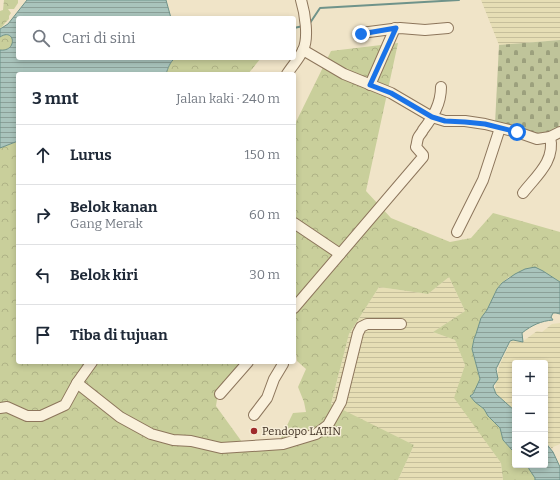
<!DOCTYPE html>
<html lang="id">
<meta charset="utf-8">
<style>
:root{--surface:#fff;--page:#f6f6f7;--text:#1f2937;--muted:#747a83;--line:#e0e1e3}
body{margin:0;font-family:Bitter,serif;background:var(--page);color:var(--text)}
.controls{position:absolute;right:12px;bottom:12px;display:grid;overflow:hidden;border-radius:4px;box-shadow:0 2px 6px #0003}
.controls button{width:36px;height:36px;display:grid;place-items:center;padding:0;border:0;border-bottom:1px solid var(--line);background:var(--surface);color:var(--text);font:20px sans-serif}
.stop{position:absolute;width:12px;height:12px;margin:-9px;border:3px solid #1a73e8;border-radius:50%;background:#fff}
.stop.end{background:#1a73e8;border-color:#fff;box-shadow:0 1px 4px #0008}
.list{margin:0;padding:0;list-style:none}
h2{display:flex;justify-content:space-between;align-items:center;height:52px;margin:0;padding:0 16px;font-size:17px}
h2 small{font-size:13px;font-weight:400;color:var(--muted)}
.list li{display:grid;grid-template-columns:26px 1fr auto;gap:12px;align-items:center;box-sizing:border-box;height:60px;padding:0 16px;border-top:1px solid var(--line)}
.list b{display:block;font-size:15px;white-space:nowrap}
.list p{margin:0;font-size:13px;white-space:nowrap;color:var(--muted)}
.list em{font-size:13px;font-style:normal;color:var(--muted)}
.icon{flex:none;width:22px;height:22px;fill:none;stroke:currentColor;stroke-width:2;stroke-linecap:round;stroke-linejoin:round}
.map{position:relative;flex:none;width:560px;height:480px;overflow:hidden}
.search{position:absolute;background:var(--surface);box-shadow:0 2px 6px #0003;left:16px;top:16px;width:280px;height:44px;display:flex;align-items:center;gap:10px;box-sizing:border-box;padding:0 14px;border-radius:4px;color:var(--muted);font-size:15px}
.panel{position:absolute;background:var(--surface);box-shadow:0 2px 6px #0003;left:16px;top:72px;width:280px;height:292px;border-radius:4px}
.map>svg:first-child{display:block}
</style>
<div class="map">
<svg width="560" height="480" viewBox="0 0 560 480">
<defs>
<pattern id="farmland-rules" width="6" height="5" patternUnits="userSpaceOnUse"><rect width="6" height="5" fill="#e6deb5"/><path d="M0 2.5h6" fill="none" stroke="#c6bf9b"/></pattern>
<pattern id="forest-crowns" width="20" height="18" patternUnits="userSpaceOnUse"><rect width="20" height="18" fill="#c9cf9b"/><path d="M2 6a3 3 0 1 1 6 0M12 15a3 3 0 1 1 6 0" fill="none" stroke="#aeb285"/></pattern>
<pattern id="cemetery-stones" width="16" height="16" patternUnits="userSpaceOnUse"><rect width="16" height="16" fill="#bfc49a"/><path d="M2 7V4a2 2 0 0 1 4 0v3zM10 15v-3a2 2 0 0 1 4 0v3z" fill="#9ca07d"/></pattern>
<pattern id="water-rules" width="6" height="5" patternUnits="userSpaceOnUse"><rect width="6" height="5" fill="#a9c4bc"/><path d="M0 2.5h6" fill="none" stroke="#8ba098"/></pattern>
</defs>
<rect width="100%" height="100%" fill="#f0e4c8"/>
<!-- farmland -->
<g fill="url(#farmland-rules)">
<path d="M 481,0 L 560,0 L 560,40 L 499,45 Z"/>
<path d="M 449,277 L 465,311 L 433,332 L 455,340 L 465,365 L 455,398 L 501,463 L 503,480 L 398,480 L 414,445 L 331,405 L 349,334 L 379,287 L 428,294 Z"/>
<path d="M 560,323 L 560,444 L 553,447 L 552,449 L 545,441 L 545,363 L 515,363 L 515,411 L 494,394 L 499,366 L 512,339 L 522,342 L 537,331 L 542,332 L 552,324 Z"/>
</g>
<!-- forest -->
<g fill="url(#forest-crowns)">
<path d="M 4,0 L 18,0 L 18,3 L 14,9 L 8,9 L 11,13 L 9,16 L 9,19 L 5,23 L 2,27 L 0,28 L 0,11 L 3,10 Z"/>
<path d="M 7,32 L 12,35 L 15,47 L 0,61 L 0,35 Z"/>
<path d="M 398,43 L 366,191 L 391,218 L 450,242 L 471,238 L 493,213 L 560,232 L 560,282 L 543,271 L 509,277 L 502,283 L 497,289 L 487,310 L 481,318 L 476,334 L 474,339 L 472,349 L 480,380 L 473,394 L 471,395 L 484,409 L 488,416 L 500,428 L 503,440 L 512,450 L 515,451 L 515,465 L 528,465 L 529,469 L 536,478 L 535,480 L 503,480 L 501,463 L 454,398 L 465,365 L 455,340 L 433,332 L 465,311 L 449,277 L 428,294 L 379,287 L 349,334 L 331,404 L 414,445 L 398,480 L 0,480 L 0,148 L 18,141 L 18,362 L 252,362 L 218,393 L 216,406 L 242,442 L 279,442 L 293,413 L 306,412 L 304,402 L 298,387 L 306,369 L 297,361 L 295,345 L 294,343 L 294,126 L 331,51 Z"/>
<path d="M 175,58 L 261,58 L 248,74 L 166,74 C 168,68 170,62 175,58 Z"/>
</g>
<!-- cemetery -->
<path fill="url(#cemetery-stones)" d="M 560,40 L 560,120 L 559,129 L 538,137 L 495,124 L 499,45 Z"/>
<!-- water -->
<g fill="url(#water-rules)" stroke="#6f938a">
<path d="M 27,0 L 166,0 L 171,18 L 18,18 L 18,58 L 175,58 C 170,62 168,68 166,74 L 18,74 L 18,141 L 0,148 L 0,50 C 18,52 15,27 0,37 L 0,29 L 8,24 Z"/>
<path d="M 535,267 L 543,271 L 560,282 L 560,314 L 556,313 L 553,313 L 551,317 L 553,320 C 541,321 532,325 522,333 L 523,342 L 513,340 L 510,341 L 496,369 L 498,379 L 493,386 L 496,394 L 515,411 L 515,451 L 512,450 L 503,440 L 500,428 L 488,416 L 484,409 L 475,402 L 470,396 L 473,394 L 480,379 L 472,349 L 474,339 L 476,334 L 481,318 L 487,310 L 497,289 L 502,283 L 515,274 L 525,269 Z"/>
<path d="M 545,442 L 553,452 L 560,467 L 560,480 L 535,480 L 535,478 L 529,469 L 528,465 L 545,465 Z"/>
</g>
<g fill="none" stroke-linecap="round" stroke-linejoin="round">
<!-- stream -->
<g stroke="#6f938a" stroke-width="2">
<path d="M 310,23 L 320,8 L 459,0"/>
<path d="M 294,28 L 303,26"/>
</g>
<!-- minor casing -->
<g stroke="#8d765c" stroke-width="12">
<g id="minor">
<path d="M 361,33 L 400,28 L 425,30 L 448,28"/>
<path d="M 303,50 L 344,74 L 391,93 L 432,117 L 445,121 L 465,121 L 485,124 L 517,132 L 537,139 L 550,137 L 560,132"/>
<path d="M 287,74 C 292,66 299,59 303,50 C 309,38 305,13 301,0"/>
<path d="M 370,85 L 395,28"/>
<path d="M 523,193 C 535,177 556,161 550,137"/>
<path d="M 294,223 L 340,254"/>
<path d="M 457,232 L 483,180 L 500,128"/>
<path d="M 294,308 L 423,157 L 423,155 L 416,147 C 417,144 417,141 418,138 C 419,135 422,133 423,130 C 433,117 441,104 441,87"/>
<path d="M 77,383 L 120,417 L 151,434 L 173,440 L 191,441 L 221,448 L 283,444 L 316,434 L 328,425 L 341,402 L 358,333 L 361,327 L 367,324 L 401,324"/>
<path d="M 220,394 L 248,362"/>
<path d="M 0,408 L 7,407 L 27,416 L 41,416 L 65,405 L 77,383 L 92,362"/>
<path d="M 254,415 L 267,398 L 274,379 L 283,364 L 282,362"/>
</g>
</g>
<!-- minor -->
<use href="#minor" stroke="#faf1dc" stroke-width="10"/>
</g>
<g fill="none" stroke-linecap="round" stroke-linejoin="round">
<!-- route -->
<path stroke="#1a73e8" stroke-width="5" d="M 361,34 L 396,28 L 370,85 L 391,93 L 432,117 L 445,121 L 465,122 L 485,124 L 517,132"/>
</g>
<!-- markers -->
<circle fill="#9e2a2b" stroke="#f7eed8" stroke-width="1.5" cx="254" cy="431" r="4"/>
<g text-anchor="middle" stroke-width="3" stroke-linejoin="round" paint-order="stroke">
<!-- poi labels -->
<g font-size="11" fill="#3d2e20" stroke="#f7eed8" text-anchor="start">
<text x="262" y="435">Pendopo LATIN</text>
</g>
</g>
</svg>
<div class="controls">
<button>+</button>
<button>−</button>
<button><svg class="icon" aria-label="layers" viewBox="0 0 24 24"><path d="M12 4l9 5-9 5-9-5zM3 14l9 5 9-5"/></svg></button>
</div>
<div class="stop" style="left:517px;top:132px"></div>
<div class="stop end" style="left:361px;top:34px"></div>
<div class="search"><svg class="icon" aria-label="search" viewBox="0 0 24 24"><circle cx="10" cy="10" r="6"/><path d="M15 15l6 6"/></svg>Cari di sini</div>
<section class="panel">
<h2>3 mnt<small>Jalan kaki · 240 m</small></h2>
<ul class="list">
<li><svg class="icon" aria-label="ahead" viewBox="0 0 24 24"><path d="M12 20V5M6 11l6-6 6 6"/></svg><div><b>Lurus</b></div><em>150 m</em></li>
<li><svg class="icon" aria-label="right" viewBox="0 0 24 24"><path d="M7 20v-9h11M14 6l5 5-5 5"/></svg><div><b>Belok kanan</b><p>Gang Merak</p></div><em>60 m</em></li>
<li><svg class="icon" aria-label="left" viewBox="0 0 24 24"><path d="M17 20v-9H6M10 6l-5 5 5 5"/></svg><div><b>Belok kiri</b></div><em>30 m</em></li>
<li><svg class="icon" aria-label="arrive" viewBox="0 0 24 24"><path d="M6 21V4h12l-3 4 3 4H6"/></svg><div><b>Tiba di tujuan</b></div></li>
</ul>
</section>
</div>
